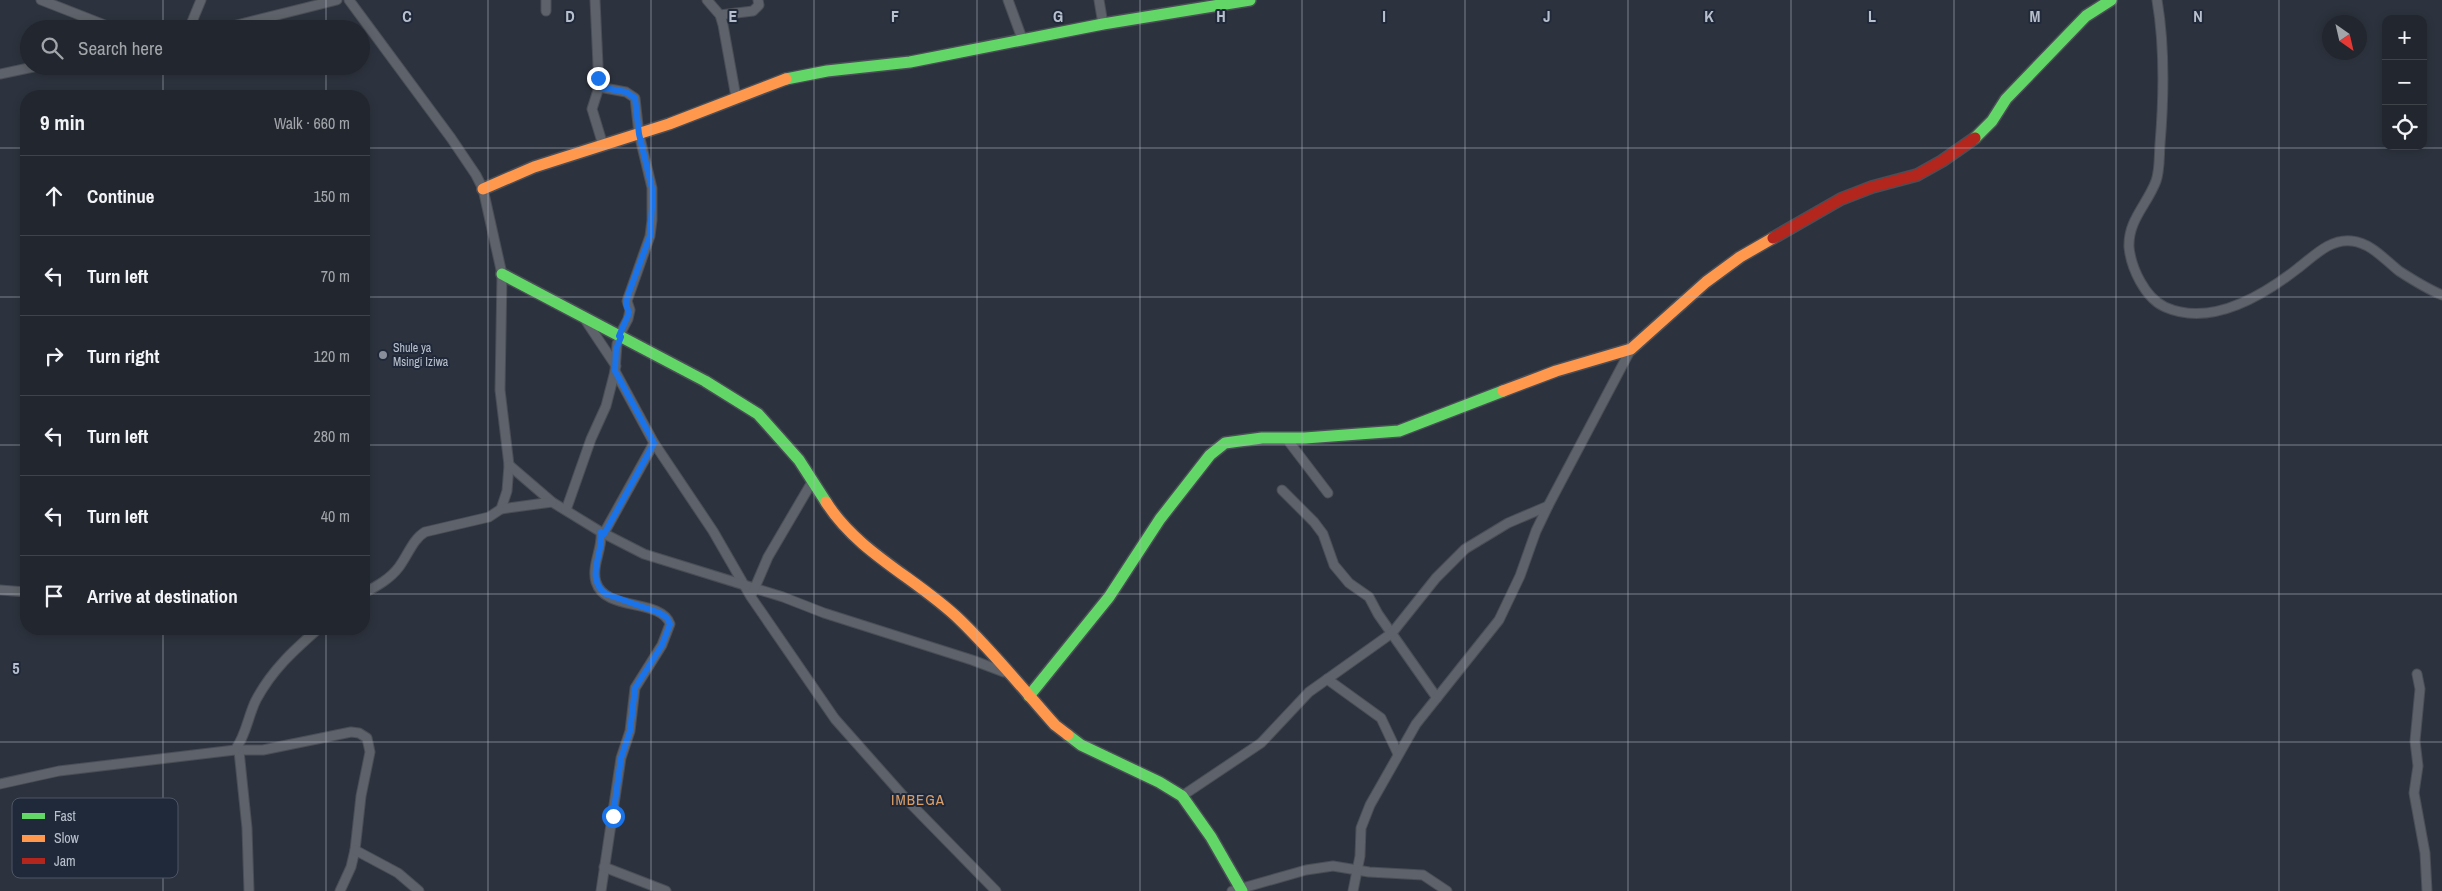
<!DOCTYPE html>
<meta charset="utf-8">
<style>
:root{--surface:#22262e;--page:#2e323a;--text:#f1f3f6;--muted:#a2a5aa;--line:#3f434a}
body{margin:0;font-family:"Archivo Narrow",sans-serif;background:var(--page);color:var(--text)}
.controls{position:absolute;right:15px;top:15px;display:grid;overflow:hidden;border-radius:10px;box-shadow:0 2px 8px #0003}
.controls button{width:45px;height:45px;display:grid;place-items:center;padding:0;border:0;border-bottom:1px solid var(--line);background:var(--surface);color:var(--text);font:25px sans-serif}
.compass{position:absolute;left:2322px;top:15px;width:45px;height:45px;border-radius:50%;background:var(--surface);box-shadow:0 2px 8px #0003;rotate:146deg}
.stop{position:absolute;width:15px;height:15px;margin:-11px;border:4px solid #1a73e8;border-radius:50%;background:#fff}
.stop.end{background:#1a73e8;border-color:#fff;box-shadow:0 1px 5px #0008}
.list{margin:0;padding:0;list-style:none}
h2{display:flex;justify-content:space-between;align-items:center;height:65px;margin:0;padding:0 20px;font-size:21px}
h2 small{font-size:16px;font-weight:400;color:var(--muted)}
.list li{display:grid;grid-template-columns:32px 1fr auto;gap:15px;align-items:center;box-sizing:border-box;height:80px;padding:0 20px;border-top:1px solid var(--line)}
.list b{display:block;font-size:19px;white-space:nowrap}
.list em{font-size:16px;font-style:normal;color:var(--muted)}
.icon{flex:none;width:28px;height:28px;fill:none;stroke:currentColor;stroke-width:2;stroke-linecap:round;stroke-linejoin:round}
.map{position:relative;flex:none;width:2442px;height:891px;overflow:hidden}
.search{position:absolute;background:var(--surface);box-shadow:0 2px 8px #0003;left:20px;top:20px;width:350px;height:55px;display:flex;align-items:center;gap:12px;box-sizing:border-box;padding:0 18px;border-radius:28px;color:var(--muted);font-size:19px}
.panel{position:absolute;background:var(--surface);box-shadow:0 2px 8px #0003;left:20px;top:90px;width:350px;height:545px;border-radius:20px}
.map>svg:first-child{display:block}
</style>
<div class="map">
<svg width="2442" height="891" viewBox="0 0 2442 891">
<rect width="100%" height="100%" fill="#2d333e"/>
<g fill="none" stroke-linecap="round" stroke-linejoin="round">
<!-- street casing -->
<g stroke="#4a4e56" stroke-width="11">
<g id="street">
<path d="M 41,0 L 115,29"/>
<path d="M 349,0 L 451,138 L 476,175 L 483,189 L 502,274 L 500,390 L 509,465 L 507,491 L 501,509 L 489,517 L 425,532 C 413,539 408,555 399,567 C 390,579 377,586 364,593"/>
<path d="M 546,0 L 546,11"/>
<path d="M 595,0 L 599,87 L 592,109 L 603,145"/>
<path d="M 707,0 L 720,15 L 723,25 L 736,97"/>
<path d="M 1008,0 L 1023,41"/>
<path d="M 1099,0 L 1103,24"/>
<path d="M 2157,0 C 2165,47 2164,96 2160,144 C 2159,156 2160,170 2156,181 C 2147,205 2128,220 2129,247 C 2131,268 2145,298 2165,307 C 2210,327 2261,297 2297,269 C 2313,257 2330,238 2352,241 C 2371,243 2385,260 2399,271 C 2413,280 2427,289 2442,295"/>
<path d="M 720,15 L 753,11 L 759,5 L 758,0"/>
<path d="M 189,29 L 201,0"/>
<path d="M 221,29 L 337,0"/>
<path d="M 0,74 L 38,66"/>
<path d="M 599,87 L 626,92 L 635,98 L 639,134 L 652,188 L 652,220 L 650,236 L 627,301 L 630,310 L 628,319 L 619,336"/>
<path d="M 584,318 L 616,366"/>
<path d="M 1286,438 L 1328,493"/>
<path d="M 654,443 L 713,531 L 751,597 L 835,719 L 906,799 L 996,891"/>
<path d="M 509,465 L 552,502 L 601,532 L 644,554 L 783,597 L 824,613 L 972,660 L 1004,672"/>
<path d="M 1282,490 L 1314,522 L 1323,534 L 1334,565 L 1349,583 L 1369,597 L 1378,614 L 1437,698"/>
<path d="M 501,509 L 552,502"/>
<path d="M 566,510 L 591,439 L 606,406 L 615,371 L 617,344 L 621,337"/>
<path d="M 601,532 C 603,548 591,566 596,582 C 605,612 661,598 670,624 L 662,645 L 635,688 L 630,731 L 621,758 L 601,891"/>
<path d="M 604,533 L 654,443 L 615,371"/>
<path d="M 0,590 L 26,592"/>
<path d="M 753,592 L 768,557 L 812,482"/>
<path d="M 2417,674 L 2420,689 L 2415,741 L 2418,766 L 2414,793 L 2425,853 L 2427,891"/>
<path d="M 1327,679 L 1381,718 L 1398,754"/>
<path d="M 235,750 L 263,750 L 351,732 L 359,733 L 367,738 L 370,752 L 361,796 L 355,850 L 351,867 L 340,891"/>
<path d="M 239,751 L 247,828 L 249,891"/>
<path d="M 0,784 L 59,771 L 235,750 C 246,736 248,716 256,700 C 272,670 293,651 318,629"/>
<path d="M 1182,796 L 1261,743 L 1309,692 L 1392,633 L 1436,578 L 1465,549 L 1508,523 L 1548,506"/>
<path d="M 355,850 L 398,873 L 419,891"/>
<path d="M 604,867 L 666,891"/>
<path d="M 1232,891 L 1306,870 L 1333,866 L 1369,872 L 1423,875 L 1447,891"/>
<path d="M 1353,891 L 1360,856 L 1361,828 L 1370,805 L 1416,724 L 1499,620 L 1520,576 L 1536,531 L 1548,506 L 1631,349"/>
</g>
</g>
<!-- fast casing -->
<g stroke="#4a4e56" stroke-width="14">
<g id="fast">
<path d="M 786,79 L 827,71 L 910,62 L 1103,24 L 1250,0"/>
<path d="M 1975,138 L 1992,121 L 2006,99 L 2086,16 L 2111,0"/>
<path d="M 502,274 L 705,381 L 758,414 L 799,460 L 826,502"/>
<path d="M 1029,696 L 1109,597 L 1160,519 L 1210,455 L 1225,443 L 1262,438 L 1305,438 L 1399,431 L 1503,391"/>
<path d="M 1068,735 L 1081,745 L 1159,782 L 1182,796 L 1211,837 L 1242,891"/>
</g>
</g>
<!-- slow casing -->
<g stroke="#4a4e56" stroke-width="14">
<g id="slow">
<path d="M 483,189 L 534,167 L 669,124 L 786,79"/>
<path d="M 1503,391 L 1556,371 L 1631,349 L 1706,282 L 1740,257 L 1773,238"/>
<path d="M 826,502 C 858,553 918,579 960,620 C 994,653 1024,690 1055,725 L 1068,735"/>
</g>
</g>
<!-- jam casing -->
<g stroke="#4a4e56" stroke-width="14">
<path id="jam" d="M 1773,238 L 1841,199 L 1872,187 L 1917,175 L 1942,161 L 1975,138"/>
</g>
<!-- street -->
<use href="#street" stroke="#5e626a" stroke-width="9"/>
<!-- fast -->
<use href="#fast" stroke="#63d668" stroke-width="11"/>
<!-- slow -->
<use href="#slow" stroke="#ff974d" stroke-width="11"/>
<!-- jam -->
<use href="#jam" stroke="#b3261e" stroke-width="11"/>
</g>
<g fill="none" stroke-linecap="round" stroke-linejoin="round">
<!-- route -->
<path stroke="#1a73e8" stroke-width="6" d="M 598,78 L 599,87 L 626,92 L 635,98 L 639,134 L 652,188 L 652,207 L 650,236 L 628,295 L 626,304 L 629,313 L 619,336 L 621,337 L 616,349 L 615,371 L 654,443 L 604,534 L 601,532 C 604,553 584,578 606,594 L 660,613 L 667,618 L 670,624 L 662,645 L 635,688 L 630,731 L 621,758 L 613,816"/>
</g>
<!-- grid -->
<path fill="none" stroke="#b9c0cd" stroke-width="1" stroke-opacity="0.55" d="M 163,0 L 163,29M 326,0 L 326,29M 488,0 L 488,891M 651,0 L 651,891M 814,0 L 814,891M 977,0 L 977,891M 1140,0 L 1140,891M 1302,0 L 1302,891M 1465,0 L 1465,891M 1628,0 L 1628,891M 1791,0 L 1791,891M 1954,0 L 1954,891M 2116,0 L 2116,891M 2279,0 L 2279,891M 163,66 L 163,96M 326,66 L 326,96M 0,148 L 26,148M 364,148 L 2442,148M 0,297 L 26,297M 364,297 L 2442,297M 0,445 L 26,445M 364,445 L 2442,445M 0,594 L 26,594M 364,594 L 2442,594M 163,629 L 163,891M 326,629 L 326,891M 0,742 L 2442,742"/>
<!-- markers -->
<circle fill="#888f9b" stroke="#202939" stroke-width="2" cx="383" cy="355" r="5"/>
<g text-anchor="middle" stroke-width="4" stroke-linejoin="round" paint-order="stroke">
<!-- poi labels -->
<g font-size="12" fill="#b9c0cd" stroke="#202939" text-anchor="start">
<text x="393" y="352">Shule ya<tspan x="393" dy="14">Msingi Iziwa</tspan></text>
</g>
<!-- quarter labels -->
<g font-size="15" letter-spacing="1" fill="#d99d68" stroke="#202939">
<text x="918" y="805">IMBEGA</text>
</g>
</g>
<!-- legend -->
<rect x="12" y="798" width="166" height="80" rx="8" fill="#202939" stroke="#4e5665" stroke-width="1"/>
<rect x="22" y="813" width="23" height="6" fill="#63d668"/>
<rect x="22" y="835" width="23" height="7" fill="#ff974d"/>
<rect x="22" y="858" width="23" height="6" fill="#b3261e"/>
<g font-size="14" fill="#b9c0cd">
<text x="54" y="821">Fast</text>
<text x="54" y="843">Slow</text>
<text x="54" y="866">Jam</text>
</g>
<g font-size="16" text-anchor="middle" font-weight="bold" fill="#b9c0cd" stroke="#202939" stroke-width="4" stroke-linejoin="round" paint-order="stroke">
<text x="407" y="22">C</text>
<text x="570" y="22">D</text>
<text x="733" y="22">E</text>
<text x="895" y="22">F</text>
<text x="1058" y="22">G</text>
<text x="1221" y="22">H</text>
<text x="1384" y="22">I</text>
<text x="1547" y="22">J</text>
<text x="1709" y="22">K</text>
<text x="1872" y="22">L</text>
<text x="2035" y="22">M</text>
<text x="2198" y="22">N</text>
<text x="16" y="674">5</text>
</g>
</svg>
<div class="controls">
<button>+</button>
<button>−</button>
<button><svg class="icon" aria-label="locate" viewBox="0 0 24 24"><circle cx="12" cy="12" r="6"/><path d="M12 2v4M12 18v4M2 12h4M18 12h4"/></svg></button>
</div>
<svg class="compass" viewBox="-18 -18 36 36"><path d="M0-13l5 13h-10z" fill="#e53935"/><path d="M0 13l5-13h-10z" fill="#a2a5aa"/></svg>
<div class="stop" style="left:613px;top:816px"></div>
<div class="stop end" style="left:598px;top:78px"></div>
<div class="search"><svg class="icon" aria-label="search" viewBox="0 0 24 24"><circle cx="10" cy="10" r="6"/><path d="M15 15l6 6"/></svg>Search here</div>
<section class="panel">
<h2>9 min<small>Walk · 660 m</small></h2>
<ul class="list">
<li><svg class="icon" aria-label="ahead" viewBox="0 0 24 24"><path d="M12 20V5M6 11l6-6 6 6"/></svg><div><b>Continue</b></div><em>150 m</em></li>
<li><svg class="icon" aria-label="left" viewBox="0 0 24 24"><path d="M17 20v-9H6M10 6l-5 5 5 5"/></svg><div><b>Turn left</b></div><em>70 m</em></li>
<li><svg class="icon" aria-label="right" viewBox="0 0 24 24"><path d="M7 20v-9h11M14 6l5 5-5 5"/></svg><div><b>Turn right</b></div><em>120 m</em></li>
<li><svg class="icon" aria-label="left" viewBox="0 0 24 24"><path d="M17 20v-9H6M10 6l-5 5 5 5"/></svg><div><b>Turn left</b></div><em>280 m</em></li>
<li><svg class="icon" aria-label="left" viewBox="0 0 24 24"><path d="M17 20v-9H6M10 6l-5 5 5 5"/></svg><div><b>Turn left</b></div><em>40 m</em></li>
<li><svg class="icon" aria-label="arrive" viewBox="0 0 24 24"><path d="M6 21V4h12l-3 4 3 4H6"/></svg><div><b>Arrive at destination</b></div></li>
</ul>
</section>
</div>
